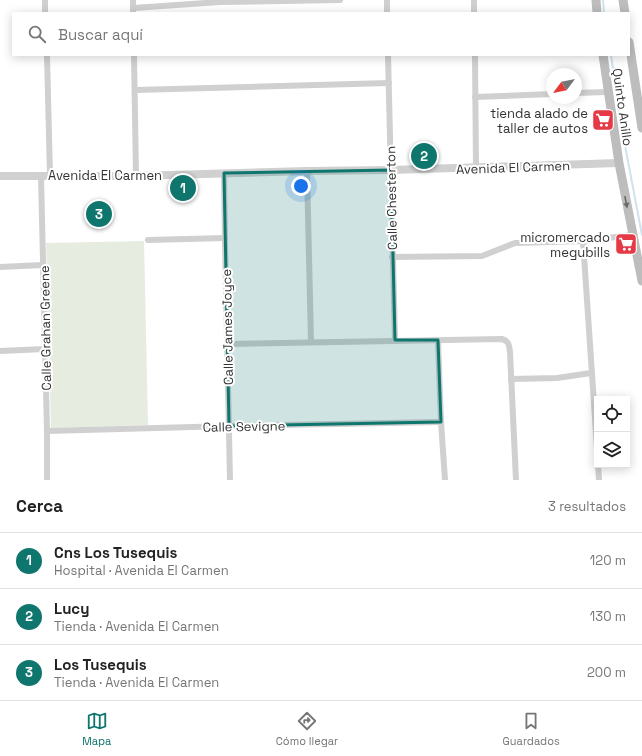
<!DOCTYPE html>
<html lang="es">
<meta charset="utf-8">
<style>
:root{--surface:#fff;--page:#f2f2f2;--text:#222;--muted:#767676;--line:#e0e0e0;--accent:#0f766e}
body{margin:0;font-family:"Space Grotesk",sans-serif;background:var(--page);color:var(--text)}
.controls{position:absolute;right:12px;bottom:12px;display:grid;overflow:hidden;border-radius:0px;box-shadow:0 2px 10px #0003}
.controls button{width:36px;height:36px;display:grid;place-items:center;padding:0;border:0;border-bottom:1px solid var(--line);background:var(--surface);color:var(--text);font:20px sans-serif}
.compass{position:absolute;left:546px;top:68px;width:36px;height:36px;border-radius:50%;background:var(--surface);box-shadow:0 2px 10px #0003;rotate:238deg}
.you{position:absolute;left:301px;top:186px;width:14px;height:14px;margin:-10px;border:3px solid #fff;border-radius:50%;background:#1a73e8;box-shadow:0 0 0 6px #1a73e833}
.badge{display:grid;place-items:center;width:26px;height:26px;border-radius:50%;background:var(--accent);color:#fff;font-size:13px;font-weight:700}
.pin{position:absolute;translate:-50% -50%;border:2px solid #fff;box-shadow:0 1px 4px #0006}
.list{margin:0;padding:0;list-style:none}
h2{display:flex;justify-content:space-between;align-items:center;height:52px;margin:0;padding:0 16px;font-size:17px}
h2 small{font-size:13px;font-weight:400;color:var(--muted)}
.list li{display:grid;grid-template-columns:26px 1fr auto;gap:12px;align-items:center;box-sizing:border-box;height:56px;padding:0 16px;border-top:1px solid var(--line)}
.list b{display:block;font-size:15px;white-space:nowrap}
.list p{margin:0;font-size:13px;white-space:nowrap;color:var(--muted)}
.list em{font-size:13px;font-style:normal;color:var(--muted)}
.icon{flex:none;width:22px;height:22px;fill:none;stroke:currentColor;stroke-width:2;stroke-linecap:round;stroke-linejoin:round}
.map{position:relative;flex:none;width:642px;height:480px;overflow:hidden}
.search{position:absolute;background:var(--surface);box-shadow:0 2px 10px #0003;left:12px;right:12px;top:12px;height:44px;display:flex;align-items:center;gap:10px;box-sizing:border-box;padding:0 14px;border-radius:0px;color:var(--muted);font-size:15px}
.sheet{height:220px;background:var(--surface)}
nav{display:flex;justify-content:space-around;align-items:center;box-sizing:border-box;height:56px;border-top:1px solid var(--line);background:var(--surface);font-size:11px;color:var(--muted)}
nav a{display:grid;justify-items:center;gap:2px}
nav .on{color:var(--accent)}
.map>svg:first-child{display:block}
</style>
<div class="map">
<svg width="642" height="480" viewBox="0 0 642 480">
<rect width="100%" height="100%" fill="#fff"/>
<!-- green -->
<path fill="#e6ecdf" d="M 144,241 L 148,425 L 51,428 L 46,243 Z"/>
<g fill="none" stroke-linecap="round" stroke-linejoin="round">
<!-- stream -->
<g stroke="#cfe2ee" stroke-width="2">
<path d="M 603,0 L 604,13"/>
<path d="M 611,55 L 620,119 L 642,235"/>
</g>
<!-- minor -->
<g stroke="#d0d0d0" stroke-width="6">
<path d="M 45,0 L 45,13"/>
<path d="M 133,0 L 133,13"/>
<path d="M 387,0 L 387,13"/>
<path d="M 474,0 L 474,13"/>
<path d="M 133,8 L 220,2 L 340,0"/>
<path d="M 47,55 L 50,176"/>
<path d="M 134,55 L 136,176"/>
<path d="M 388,55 C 390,150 392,245 395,340"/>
<path d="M 475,55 L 476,168"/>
<path d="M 135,90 L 389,83"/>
<path d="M 576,93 L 607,92"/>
<path d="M 475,97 L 552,94"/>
<path d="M 307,171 L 311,342"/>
<path d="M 224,173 L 225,243 L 230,480"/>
<path d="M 41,176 L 47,431 L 47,480"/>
<path d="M 148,240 L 225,238"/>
<path d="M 583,241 L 597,448"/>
<path d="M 392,257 L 482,256 L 515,243 L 583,241 L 632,235"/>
<path d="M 0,267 L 43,265"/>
<path d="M 438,340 L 441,422 L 445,480"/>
<path d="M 227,344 L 502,339 C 509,341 509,345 510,352 L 516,480"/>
<path d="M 0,351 L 45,349"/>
<path d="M 511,379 L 557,378 L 591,373"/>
<path d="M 47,431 L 229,426 L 441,422"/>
<path d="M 598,465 L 599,480"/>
</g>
<!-- tertiary -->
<path stroke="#d0d0d0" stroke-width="8" d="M 0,176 L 136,176 L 307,171 L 391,170 L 619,163"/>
<!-- secondary -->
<g stroke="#bdbdbd" stroke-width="9">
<path d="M 596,0 L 597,13"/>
<path d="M 623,0 L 625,13"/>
<path d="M 629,42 L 642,128"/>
<path d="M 603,55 L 619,163 L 642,281"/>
</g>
</g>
<!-- one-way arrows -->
<defs><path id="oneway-solid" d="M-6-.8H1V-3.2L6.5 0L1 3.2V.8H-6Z"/></defs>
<use fill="#6a6a6a" href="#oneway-solid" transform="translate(626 202) rotate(79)"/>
<!-- marked area -->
<path fill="#0f766e" fill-opacity="0.2" stroke="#0f766e" stroke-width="3" stroke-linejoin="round" d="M 391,170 L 395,340 L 438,340 L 441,422 L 229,426 L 224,173 Z"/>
<!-- icons -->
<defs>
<g id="supermarket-square" transform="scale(1.15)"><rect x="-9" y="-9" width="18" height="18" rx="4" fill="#e63946" stroke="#fff"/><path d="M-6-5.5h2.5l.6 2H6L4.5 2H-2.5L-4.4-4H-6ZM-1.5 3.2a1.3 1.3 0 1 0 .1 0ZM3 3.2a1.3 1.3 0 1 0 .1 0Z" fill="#fff"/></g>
</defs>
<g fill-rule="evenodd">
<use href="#supermarket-square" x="603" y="120"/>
<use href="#supermarket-square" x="626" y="244"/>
</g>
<g text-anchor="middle" stroke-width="4" stroke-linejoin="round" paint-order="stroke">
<!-- street labels -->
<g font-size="13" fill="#333" stroke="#fff">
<text transform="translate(623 107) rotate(82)" y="5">Quinto Anillo</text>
<text transform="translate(513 167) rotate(-2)" y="5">Avenida El Carmen</text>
<text x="105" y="180">Avenida El Carmen</text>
<text transform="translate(391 198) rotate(-91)" y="5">Calle Chesterton</text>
<text transform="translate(227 327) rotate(-91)" y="5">Calle James Joyce</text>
<text transform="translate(45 328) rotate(-91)" y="5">Calle Grahan Greene</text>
<text transform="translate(244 426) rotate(-1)" y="5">Calle Sevigne</text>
</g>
<!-- poi labels -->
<g font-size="13" fill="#333" stroke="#fff" text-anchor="end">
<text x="588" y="118">tienda alado de<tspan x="588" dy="15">taller de autos</tspan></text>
<text x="610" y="242">micromercado<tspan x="610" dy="15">megubills</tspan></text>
</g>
</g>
</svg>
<div class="controls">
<button><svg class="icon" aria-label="locate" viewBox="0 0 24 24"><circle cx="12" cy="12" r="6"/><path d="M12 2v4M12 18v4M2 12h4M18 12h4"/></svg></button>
<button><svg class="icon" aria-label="layers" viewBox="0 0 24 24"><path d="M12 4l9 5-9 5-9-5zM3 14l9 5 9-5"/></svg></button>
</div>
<svg class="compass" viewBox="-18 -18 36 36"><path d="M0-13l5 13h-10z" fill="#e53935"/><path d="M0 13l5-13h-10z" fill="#767676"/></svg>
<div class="you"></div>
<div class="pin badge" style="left:183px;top:188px">1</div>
<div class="pin badge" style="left:424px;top:156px">2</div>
<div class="pin badge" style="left:99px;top:214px">3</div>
<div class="search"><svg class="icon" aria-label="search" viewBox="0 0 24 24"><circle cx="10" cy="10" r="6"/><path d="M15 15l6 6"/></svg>Buscar aquí</div>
</div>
<section class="sheet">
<h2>Cerca<small>3 resultados</small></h2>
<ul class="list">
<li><span class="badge">1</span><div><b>Cns Los Tusequis</b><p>Hospital · Avenida El Carmen</p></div><em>120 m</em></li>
<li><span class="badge">2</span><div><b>Lucy</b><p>Tienda · Avenida El Carmen</p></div><em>130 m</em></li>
<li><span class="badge">3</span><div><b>Los Tusequis</b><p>Tienda · Avenida El Carmen</p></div><em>200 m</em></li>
</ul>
</section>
<nav>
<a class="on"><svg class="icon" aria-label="map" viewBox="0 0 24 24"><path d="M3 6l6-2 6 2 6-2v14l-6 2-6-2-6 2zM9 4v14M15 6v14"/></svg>Mapa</a>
<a><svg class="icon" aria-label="directions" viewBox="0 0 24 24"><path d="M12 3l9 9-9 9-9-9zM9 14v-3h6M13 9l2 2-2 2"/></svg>Cómo llegar</a>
<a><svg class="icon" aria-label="saved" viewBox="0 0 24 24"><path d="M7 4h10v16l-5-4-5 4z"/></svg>Guardados</a>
</nav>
